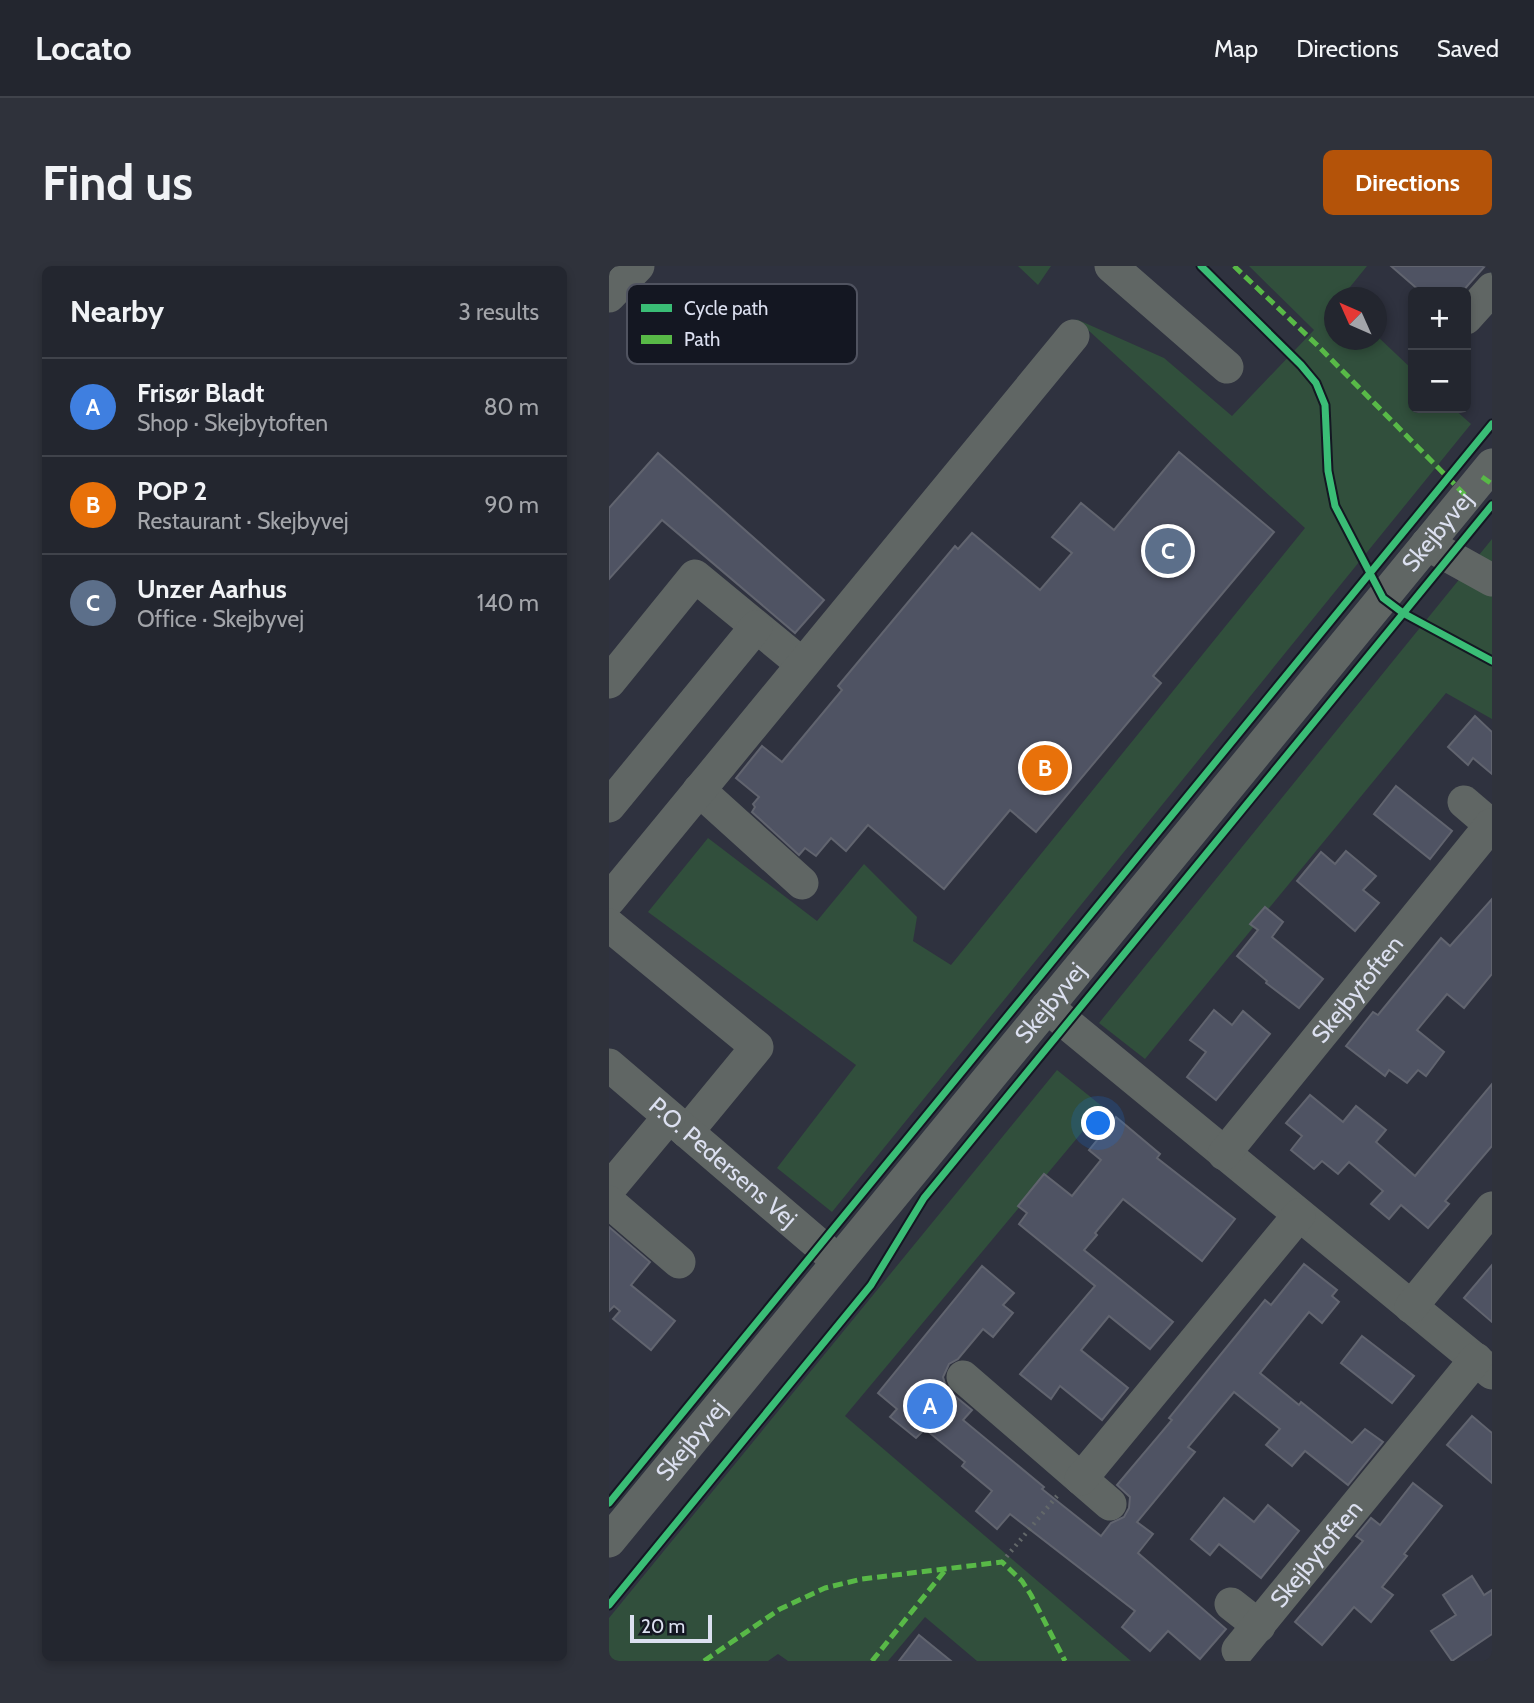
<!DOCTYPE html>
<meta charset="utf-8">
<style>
:root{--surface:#23262f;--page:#2f323b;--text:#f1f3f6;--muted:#a3a5aa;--line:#40434b;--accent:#b45309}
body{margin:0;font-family:Cabin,sans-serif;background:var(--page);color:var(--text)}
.controls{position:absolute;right:21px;top:21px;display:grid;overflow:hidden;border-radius:10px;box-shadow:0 4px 10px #0003}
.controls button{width:63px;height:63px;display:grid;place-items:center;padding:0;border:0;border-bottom:2px solid var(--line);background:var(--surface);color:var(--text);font:35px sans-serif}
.compass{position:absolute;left:715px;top:21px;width:63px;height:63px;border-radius:50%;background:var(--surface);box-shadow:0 4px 10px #0003;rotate:315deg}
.scale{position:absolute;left:21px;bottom:18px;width:82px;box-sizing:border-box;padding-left:7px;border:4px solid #dce0f0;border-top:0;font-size:19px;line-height:24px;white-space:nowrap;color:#dce0f0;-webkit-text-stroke:5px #141722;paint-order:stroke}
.you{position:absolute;left:490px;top:858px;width:24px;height:24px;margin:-18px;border:5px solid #fff;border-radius:50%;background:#1a73e8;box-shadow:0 0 0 10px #1a73e833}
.badge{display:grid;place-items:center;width:46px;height:46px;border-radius:50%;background:var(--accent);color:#fff;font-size:23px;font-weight:700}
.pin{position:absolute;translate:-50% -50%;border:4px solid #fff;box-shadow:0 2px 7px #0006}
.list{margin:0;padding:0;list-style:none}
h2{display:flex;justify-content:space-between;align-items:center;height:91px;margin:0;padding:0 28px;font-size:30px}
h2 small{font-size:23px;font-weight:400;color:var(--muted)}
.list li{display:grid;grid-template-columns:46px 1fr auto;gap:21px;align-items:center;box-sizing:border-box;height:98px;padding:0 28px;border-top:2px solid var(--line)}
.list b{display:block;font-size:26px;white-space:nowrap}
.list p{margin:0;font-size:23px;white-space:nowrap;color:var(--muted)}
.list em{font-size:23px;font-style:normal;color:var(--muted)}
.map{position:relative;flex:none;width:883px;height:1395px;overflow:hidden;border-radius:10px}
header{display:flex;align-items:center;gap:42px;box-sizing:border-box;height:98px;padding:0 35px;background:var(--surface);border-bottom:2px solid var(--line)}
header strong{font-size:33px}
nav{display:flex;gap:38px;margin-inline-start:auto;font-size:24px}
.intro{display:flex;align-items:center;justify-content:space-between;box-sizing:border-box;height:168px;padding:0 42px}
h1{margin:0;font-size:49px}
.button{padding:18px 32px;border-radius:10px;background:var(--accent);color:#fff;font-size:24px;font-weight:700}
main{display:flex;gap:42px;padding:0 42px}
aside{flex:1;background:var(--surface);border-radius:10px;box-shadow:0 4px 10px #0003}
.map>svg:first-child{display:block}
</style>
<header>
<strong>Locato</strong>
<nav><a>Map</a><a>Directions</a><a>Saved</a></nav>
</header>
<div class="intro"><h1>Find us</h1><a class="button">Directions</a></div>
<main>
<aside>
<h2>Nearby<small>3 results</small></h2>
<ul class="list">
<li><span class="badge" style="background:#3f7fe0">A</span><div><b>Frisør Bladt</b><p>Shop · Skejbytoften</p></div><em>80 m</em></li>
<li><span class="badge" style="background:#e8710a">B</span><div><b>POP 2</b><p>Restaurant · Skejbyvej</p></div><em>90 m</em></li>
<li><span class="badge" style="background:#5c6f8a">C</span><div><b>Unzer Aarhus</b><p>Office · Skejbyvej</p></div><em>140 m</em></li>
</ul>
</aside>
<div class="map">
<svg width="883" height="1395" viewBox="0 0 883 1395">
<rect width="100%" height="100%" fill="#2f323f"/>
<!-- green -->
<g fill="#314f3c">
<path d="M 409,0 L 442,0 L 429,19 Z"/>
<path d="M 640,0 L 758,0 L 733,31 L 726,32 L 726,74 L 768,74 L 768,70 L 804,104 L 804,142 L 844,142 L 862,158 L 223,946 L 168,902 L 247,799 L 39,646 L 99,572 L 208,655 L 255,598 L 308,651 L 304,675 L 342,699 L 696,262 L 467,53 L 555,92 L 623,150 L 705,64 Z"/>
<path d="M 883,273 L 883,453 L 837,427 L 536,793 L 490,757 Z"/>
<path d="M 448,804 L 494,841 L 236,1150 L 522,1395 L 368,1395 L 316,1351 L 279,1395 L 179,1395 L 169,1388 L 159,1395 L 0,1395 L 0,1352 Z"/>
</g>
<!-- building -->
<g fill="#4f5363" stroke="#61646f" stroke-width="2">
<path d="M 782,0 L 876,0 L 853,26 L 812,26 Z"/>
<path d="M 570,186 L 665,266 L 544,410 L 552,417 L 427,566 L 401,544 L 335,623 L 259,559 L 237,585 L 222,572 L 207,590 L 196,582 L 190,589 L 143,546 L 146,541 L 144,538 L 150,531 L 127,512 L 153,480 L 173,496 L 233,424 L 229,420 L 346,280 L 349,283 L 363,267 L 431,324 L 463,287 L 443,271 L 472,237 L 505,264 Z"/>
<path d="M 49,187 L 215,334 L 186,367 L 53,254 L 0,313 L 0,242 Z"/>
<path d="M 866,450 L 883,466 L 883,508 L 864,492 L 859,499 L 839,481 Z"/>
<path d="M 787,520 L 843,565 L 821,593 L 765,548 Z"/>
<path d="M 737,585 L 767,610 L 754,624 L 770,637 L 746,665 L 688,615 L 712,586 L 726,598 Z"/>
<path d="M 883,633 L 883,708 L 855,742 L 838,728 L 808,764 L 835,786 L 817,810 L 809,804 L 798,817 L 780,804 L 776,810 L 737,780 L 764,746 L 769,749 L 832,672 L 841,680 Z"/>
<path d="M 656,641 L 674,656 L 663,671 L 714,713 L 690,742 L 657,717 L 658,715 L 628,690 L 649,664 L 641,658 Z"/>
<path d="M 605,744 L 623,759 L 634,745 L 661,768 L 607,834 L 578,811 L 597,786 L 581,774 Z"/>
<path d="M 883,818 L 883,880 L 836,935 L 840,938 L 819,962 L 792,939 L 780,953 L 762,938 L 774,925 L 740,896 L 729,908 L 713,895 L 705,903 L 682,884 L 693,870 L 677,857 L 701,829 L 734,856 L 747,840 L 777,864 L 767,876 L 806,910 Z"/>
<path d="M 507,851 L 551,888 L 548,892 L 626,953 L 593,995 L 514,933 L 486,967 L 488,969 L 475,984 L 564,1056 L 541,1083 L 500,1050 L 472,1084 L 519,1122 L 493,1154 L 451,1120 L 442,1133 L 411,1108 L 486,1020 L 410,958 L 418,947 L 409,940 L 435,908 L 463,930 L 492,894 L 480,884 Z"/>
<path d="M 0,961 L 41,996 L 22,1019 L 66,1055 L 42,1084 L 4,1053 L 11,1045 L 5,1040 L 0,1045 Z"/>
<path d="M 695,998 L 728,1024 L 723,1030 L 730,1036 L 713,1057 L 700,1046 L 651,1107 L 690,1139 L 692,1136 L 743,1177 L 756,1163 L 774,1176 L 739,1219 L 696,1185 L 683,1200 L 657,1179 L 671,1163 L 625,1126 L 579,1181 L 586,1186 L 528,1256 L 544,1268 L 529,1287 L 617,1363 L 591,1393 L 559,1365 L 541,1385 L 513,1361 L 526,1345 L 401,1248 L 388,1263 L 367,1245 L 383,1225 L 353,1200 L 356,1196 L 316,1163 L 307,1172 L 281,1151 L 288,1143 L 269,1127 L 373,1000 L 405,1027 L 394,1039 L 404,1047 L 384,1071 L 374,1063 L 349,1093 L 340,1098 L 334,1111 L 336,1118 L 341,1126 L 363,1144 L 354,1154 L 435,1221 L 433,1223 L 492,1270 L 502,1257 L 515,1251 L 520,1242 L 521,1231 L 508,1219 L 563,1154 L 560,1152 L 656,1034 L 662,1039 Z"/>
<path d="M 883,999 L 883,1056 L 855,1032 Z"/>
<path d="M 753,1070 L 805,1110 L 783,1137 L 732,1097 Z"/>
<path d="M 863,1150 L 883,1167 L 883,1217 L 838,1179 Z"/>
<path d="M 804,1217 L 833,1240 L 795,1288 L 798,1290 L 773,1321 L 784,1329 L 762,1356 L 745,1341 L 713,1379 L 686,1356 L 754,1275 L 747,1270 L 762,1252 L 771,1259 Z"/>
<path d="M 615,1232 L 645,1256 L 659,1239 L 690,1265 L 652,1312 L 610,1278 L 601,1289 L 582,1273 Z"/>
<path d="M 863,1310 L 875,1329 L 883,1324 L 883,1368 L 843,1395 L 822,1365 L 847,1349 L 834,1329 Z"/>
<path d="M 310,1369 L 342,1395 L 290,1395 Z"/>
</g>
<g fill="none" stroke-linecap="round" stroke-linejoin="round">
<!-- path -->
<path stroke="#63686a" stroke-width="4.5" stroke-dasharray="2 5" stroke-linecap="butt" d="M 393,1296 L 448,1230"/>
<!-- minor -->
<g stroke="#606664" stroke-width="33">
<path d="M 502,0 L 618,101"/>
<path d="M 0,30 L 29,0"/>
<path d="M 857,52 L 883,23"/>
<path d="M 818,278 L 883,314"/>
<path d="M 0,416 L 86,310 L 193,398"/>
<path d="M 90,524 L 193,617"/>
<path d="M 855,536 L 883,560"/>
<path d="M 0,540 L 147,361"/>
<path d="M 0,634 L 464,70"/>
<path d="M 0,659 L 148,781 L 78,866"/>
<path d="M 438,741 L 883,1107"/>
<path id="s1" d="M 0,799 L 229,995"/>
<path id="s2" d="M 615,888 L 882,559"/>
<path d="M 0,923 L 60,851"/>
<path d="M 0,936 L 70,996"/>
<path d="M 802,1041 L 883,942"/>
<path d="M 354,1111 L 501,1238"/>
<path d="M 472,1213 L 690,949"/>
<path id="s3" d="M 0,1275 L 883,199"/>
<path d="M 622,1338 L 650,1360"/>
<path id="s4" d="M 629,1384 L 867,1093"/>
</g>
<!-- quiet -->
<g stroke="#58b947" stroke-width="5" stroke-dasharray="10 5" stroke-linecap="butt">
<path d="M 625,0 L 707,78 L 857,230"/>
<path d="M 873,211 L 883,218"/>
<path d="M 95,1395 L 171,1343 L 216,1322 L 253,1313 L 393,1296 L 413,1315 L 422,1329 L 456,1395"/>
<path d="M 263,1395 L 338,1302"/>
</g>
<!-- cycleway casing -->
<g stroke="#141722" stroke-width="11">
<g id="cycleway">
<path d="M 592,0 L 692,99 L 707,117 L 716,139 L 719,205 L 726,240 L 774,332 L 794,347 L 883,395"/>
<path d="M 0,1237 L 883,158"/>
<path d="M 0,1339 L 262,1019 L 315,932 L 883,239"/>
</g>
</g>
<!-- cycleway -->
<use href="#cycleway" stroke="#3abd76" stroke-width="7"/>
</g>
<g text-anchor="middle" stroke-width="7" stroke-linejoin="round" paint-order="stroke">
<!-- street labels -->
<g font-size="24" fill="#dce0f0" stroke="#141722">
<text dy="8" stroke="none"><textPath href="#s3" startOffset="1306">Skejbyvej</textPath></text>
<text dy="8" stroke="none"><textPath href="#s2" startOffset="212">Skejbytoften</textPath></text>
<text dy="8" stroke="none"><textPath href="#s3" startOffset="696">Skejbyvej</textPath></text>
<text dy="8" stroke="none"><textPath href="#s1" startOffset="150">P.O. Pedersens Vej</textPath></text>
<text dy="8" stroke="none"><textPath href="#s3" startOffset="130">Skejbyvej</textPath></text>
<text dy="8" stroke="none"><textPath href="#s4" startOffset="124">Skejbytoften</textPath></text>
</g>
</g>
<!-- legend -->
<rect x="18" y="18" width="230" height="80" rx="10" fill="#141722" stroke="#505360" stroke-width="2"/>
<rect x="32" y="38" width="31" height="8" fill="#3abd76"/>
<rect x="32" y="69" width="31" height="9" fill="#58b947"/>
<g font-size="19" fill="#dce0f0">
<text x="75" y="49">Cycle path</text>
<text x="75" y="80">Path</text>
</g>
</svg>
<div class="controls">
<button>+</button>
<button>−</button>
</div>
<svg class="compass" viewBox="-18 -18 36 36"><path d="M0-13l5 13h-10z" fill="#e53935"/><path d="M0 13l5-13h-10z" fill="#a3a5aa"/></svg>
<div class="scale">20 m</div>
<div class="you"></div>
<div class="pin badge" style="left:321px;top:1140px;background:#3f7fe0">A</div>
<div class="pin badge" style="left:436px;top:502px;background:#e8710a">B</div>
<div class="pin badge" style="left:559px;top:285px;background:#5c6f8a">C</div>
</div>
</main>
